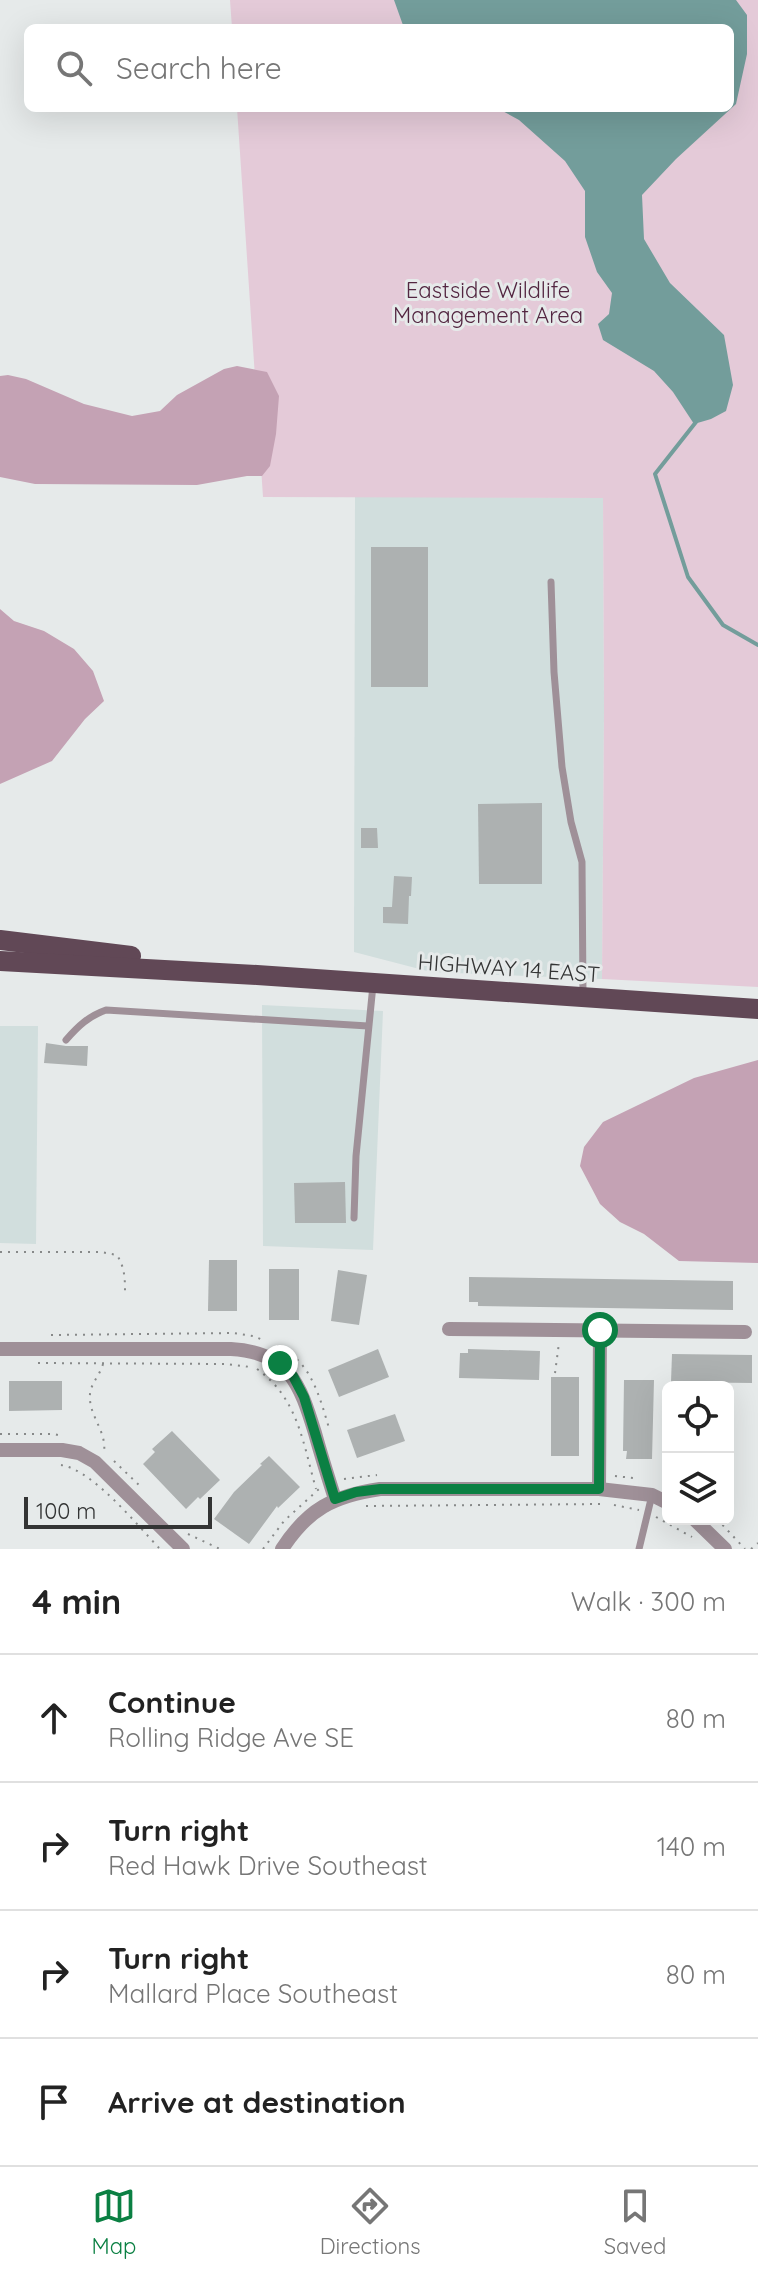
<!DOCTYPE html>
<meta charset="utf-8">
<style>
:root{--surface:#fff;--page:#f2f2f2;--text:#222;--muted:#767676;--line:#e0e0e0;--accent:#0b8043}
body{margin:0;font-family:Quicksand,sans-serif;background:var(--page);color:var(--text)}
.controls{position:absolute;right:24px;bottom:24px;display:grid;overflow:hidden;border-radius:12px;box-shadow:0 8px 32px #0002}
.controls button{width:72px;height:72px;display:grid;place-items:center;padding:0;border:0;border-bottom:2px solid var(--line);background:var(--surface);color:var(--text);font:40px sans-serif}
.scale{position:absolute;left:24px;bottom:20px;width:188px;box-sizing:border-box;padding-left:8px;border:4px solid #333434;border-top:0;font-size:22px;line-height:28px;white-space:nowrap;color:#333434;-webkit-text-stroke:6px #e6eaea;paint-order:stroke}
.stop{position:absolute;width:24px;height:24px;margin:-18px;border:6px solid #0b8043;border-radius:50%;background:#fff}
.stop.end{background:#0b8043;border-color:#fff;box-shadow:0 2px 8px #0008}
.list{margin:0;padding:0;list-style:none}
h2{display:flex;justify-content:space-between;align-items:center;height:104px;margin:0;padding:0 32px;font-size:34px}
h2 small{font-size:26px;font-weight:400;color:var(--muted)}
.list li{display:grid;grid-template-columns:52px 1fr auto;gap:24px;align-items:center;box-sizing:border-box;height:128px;padding:0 32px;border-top:2px solid var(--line)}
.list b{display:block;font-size:30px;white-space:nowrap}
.list p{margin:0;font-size:26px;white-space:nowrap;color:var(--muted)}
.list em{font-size:26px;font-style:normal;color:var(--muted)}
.icon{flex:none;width:44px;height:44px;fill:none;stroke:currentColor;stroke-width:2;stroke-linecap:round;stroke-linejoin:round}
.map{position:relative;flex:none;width:758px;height:1549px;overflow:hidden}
.search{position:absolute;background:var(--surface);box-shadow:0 8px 32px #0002;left:24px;right:24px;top:24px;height:88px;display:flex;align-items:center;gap:20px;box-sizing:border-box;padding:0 28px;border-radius:12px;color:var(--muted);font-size:30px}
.sheet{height:616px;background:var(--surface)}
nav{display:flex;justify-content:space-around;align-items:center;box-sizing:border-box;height:112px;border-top:2px solid var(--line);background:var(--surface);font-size:22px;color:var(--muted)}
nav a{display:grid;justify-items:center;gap:4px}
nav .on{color:var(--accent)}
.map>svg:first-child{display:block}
</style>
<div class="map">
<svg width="758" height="1549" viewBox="0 0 758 1549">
<rect width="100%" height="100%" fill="#e6eaea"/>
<!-- built -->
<g fill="#d1dedd">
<path d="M 355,496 L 603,498 L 604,710 L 602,979 L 431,972 L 354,952 Z"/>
<path d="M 262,1005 L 383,1011 L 373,1250 L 263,1246 Z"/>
<path d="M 0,1026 L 38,1026 L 36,1244 L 0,1243 Z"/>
</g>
<!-- green -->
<path fill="#e4cad8" d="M 230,0 L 758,0 L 758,987 L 602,979 L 604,710 L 603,498 L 263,497 L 237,108 L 730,108 L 730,28 L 232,28 Z"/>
<!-- forest -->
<g fill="#c4a2b4">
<path d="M 237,366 L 267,372 L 279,396 L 276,434 L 270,466 L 262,476 L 247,476 L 197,485 L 35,484 L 0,477 L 0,376 L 8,375 L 26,379 L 84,404 L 132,416 L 160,411 L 177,395 L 224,369 Z"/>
<path d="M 0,609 L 14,621 L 44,631 L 74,649 L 93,671 L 104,701 L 85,719 L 52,761 L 0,784 Z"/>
<path d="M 758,1060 L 758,1263 L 679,1261 L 644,1234 L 620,1222 L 600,1204 L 580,1166 L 584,1147 L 603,1122 L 694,1078 Z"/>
</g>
<!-- water -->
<path fill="#739d9b" d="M 394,0 L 736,0 L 747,15 L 747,54 L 736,104 L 676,159 L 642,195 L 644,239 L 670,283 L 724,335 L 733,385 L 726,411 L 711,419 L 694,424 L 673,392 L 654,371 L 603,340 L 598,324 L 609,314 L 612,293 L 597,272 L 585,237 L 585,191 L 565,161 L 519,120 L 497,108 L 730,108 L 730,28 L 404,28 Z"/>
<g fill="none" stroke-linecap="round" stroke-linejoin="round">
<!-- stream -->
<path stroke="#739d9b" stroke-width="4" d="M 696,422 L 655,474 L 688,577 L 723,625 L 758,645"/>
</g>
<!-- building -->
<g fill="#adb1b1">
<rect x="371" y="547" width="57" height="140"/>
<path d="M 542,803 L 542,884 L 479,884 L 478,804 Z"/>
<path d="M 361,828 L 377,828 L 378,848 L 361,848 Z"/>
<path d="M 394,876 L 412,877 L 411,896 L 409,896 L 408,924 L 383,923 L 383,907 L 392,907 Z"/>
<path d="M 46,1043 L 66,1046 L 88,1046 L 87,1066 L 44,1063 Z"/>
<path d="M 345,1182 L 346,1223 L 295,1223 L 294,1183 Z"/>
<path d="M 209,1260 L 237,1260 L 237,1311 L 208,1311 Z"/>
<rect x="269" y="1269" width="30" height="51"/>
<path d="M 338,1270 L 367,1275 L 359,1325 L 331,1321 Z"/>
<path d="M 469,1277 L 733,1281 L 733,1310 L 478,1306 L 478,1302 L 469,1302 Z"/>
<path d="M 378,1349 L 389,1377 L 339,1397 L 328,1370 Z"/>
<path d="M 468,1349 L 540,1351 L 539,1380 L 459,1378 L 460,1353 L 468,1353 Z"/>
<path d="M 672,1354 L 752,1355 L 752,1383 L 671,1382 Z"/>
<rect x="551" y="1377" width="28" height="79"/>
<path d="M 624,1380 L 654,1380 L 652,1459 L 626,1459 L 627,1451 L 623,1451 Z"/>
<path d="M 9,1381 L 62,1381 L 62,1410 L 9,1411 Z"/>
<path d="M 395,1414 L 405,1441 L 357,1458 L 347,1430 Z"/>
<path d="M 172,1431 L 220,1480 L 200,1499 L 198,1497 L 186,1509 L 143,1464 L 155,1452 L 152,1449 Z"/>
<path d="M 269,1456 L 300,1487 L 278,1508 L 277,1506 L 249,1544 L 214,1519 L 234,1492 L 262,1465 L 260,1464 Z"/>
</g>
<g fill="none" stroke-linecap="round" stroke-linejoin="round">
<!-- path -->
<g stroke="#878989" stroke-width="2" stroke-dasharray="2 6" stroke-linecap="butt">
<path d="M 0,1252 L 101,1252 L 117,1255 C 125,1268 125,1279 125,1293"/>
<path d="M 51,1335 L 233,1333 L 253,1336 L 263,1340"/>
<path d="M 277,1346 C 311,1361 319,1395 329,1428"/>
<path d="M 38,1363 L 226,1364 L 251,1367"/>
<path d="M 103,1364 C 100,1375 91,1383 90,1394 C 88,1415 107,1431 104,1452"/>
<path d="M 257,1369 C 298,1398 303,1443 316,1489"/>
<path d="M 555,1373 L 559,1343"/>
<path d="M 0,1434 L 54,1434 L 62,1436"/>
<path d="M 114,1461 L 141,1487"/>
<path d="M 61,1465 C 93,1470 137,1525 160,1549"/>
<path d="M 615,1476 L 633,1478"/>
<path d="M 344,1479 L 377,1475"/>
<path d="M 614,1505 L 639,1510"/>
<path d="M 366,1506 L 604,1504"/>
<path d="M 656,1517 L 692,1537"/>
<path d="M 717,1519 L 745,1549"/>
<path d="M 188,1534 L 220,1549"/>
<path d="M 263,1549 L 284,1521 L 319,1489"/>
<path d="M 751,1549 L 758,1543"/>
</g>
<!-- service -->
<g stroke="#9f9098" stroke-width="7">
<path d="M 551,582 L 554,672 L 562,767 L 571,822 L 582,862 L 583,995"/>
<path d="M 66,1040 C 78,1026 89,1016 106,1010 L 368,1026"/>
<path d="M 354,1218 L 356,1156 L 373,985"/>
<path d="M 639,1549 L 652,1495"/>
</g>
<!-- minor -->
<g stroke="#9f9098" stroke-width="14">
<path d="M 449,1329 L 745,1332"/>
<path d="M 0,1349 L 231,1349 C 289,1352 300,1384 315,1433 C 321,1455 328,1477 335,1499"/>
<path d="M 0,1450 L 62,1450 L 79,1453 L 95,1462 L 183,1549"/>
<path d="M 599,1489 L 600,1330"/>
<path d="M 694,1519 L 725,1549"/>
<path d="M 282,1549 C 308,1509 333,1496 380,1489 L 599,1489 L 652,1495 L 668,1503"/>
</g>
<!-- primary -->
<g stroke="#614856" stroke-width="20">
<path d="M 0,940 L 131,956"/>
<path d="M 0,961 L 257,975 L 758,1009"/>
</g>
</g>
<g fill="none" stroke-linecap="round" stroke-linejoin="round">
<!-- route -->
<path stroke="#0b8043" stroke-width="10" d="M 280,1363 L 293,1376 L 304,1397 L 335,1499 L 356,1492 L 380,1489 L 599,1489 L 600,1330"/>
</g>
<g text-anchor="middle" stroke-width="6" stroke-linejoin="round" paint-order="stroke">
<!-- park labels -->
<g font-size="22" fill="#532641" stroke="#e6eaea">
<text x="488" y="298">Eastside Wildlife<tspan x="488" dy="25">Management Area</tspan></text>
</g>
<!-- street labels -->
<g font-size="22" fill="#333434" stroke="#e6eaea">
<text transform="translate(509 968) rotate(4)" y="8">HIGHWAY 14 EAST</text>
</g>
</g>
</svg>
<div class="controls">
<button><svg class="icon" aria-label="locate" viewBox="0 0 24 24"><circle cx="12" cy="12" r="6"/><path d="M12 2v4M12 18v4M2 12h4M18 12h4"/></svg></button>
<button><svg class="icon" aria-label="layers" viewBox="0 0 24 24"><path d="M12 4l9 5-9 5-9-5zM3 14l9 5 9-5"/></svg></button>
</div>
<div class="scale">100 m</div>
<div class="stop" style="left:600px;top:1330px"></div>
<div class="stop end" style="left:280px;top:1363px"></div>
<div class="search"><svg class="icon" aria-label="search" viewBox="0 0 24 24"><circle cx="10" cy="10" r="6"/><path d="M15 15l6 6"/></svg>Search here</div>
</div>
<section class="sheet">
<h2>4 min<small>Walk · 300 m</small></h2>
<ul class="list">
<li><svg class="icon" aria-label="ahead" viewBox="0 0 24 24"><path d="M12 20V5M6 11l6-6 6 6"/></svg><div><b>Continue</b><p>Rolling Ridge Ave SE</p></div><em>80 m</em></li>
<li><svg class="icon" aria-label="right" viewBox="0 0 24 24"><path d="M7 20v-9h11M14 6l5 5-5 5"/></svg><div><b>Turn right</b><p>Red Hawk Drive Southeast</p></div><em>140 m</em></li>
<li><svg class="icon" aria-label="right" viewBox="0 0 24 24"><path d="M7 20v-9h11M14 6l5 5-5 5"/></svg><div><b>Turn right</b><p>Mallard Place Southeast</p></div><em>80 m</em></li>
<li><svg class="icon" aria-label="arrive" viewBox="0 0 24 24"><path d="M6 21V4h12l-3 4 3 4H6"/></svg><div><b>Arrive at destination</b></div></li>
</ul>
</section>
<nav>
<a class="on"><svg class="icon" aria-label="map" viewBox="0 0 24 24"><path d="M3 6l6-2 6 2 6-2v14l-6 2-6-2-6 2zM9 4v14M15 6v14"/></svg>Map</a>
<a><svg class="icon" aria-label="directions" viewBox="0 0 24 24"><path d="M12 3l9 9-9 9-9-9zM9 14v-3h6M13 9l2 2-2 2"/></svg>Directions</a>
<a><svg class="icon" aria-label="saved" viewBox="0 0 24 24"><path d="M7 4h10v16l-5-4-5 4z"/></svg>Saved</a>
</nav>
